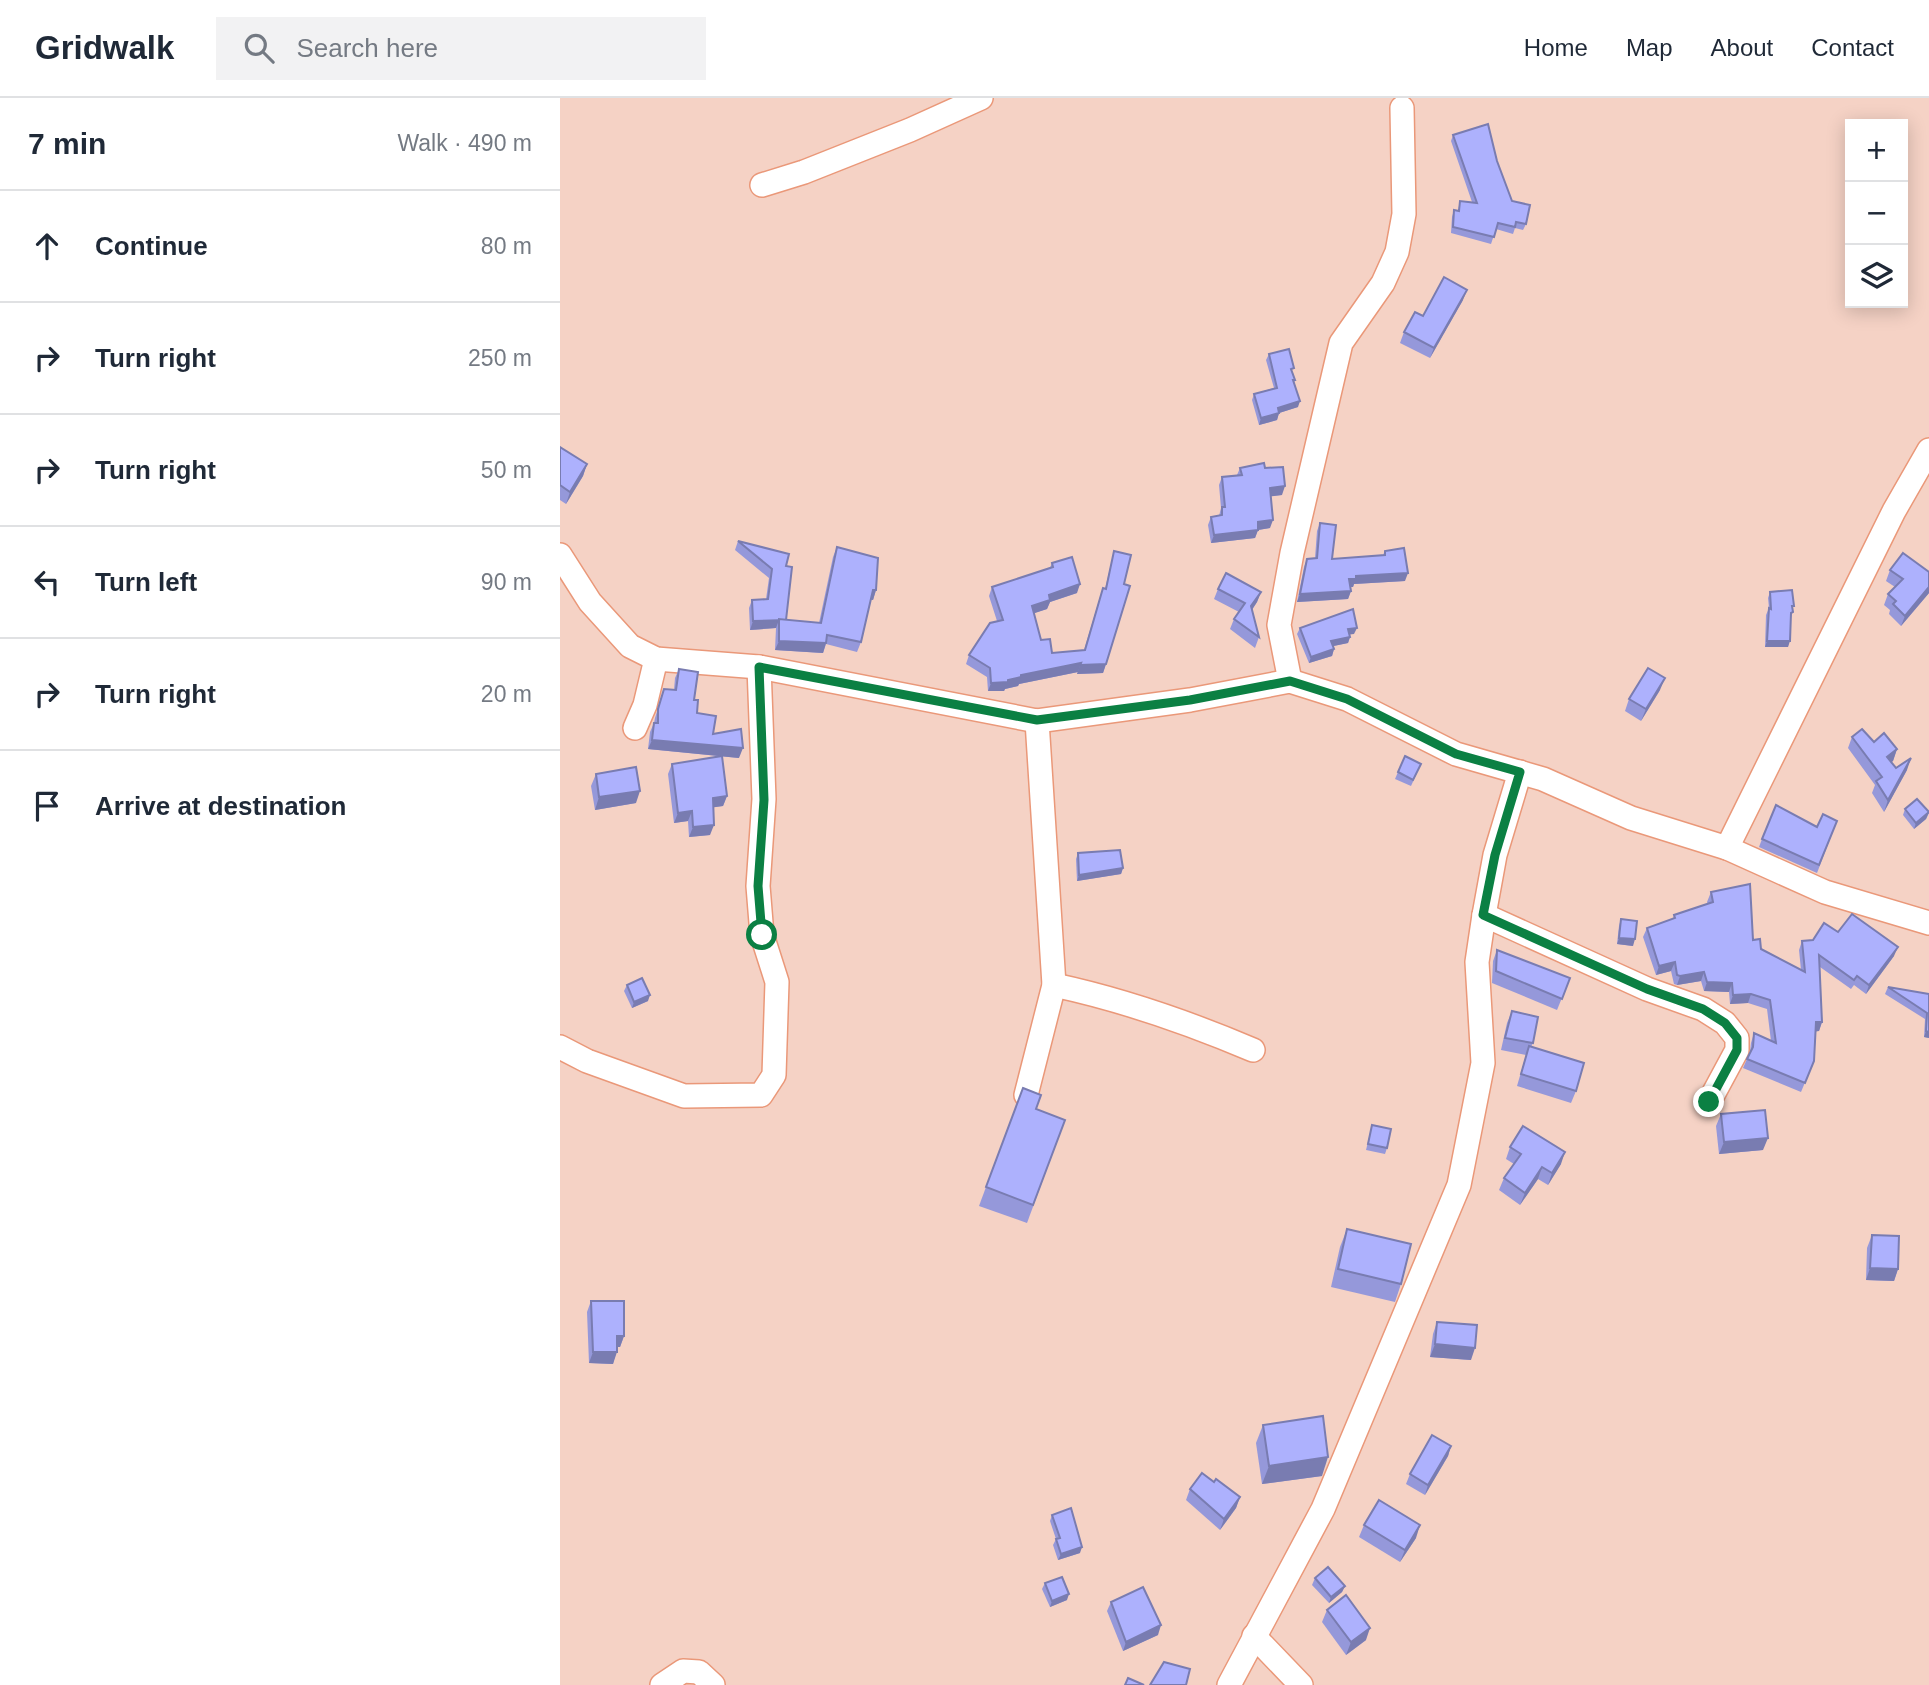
<!DOCTYPE html>
<meta charset="utf-8">
<style>
:root{--surface:#fff;--page:#f2f2f3;--text:#1f2937;--muted:#747a83;--line:#e0e1e3}
body{margin:0;font-family:Helvetica,sans-serif;background:var(--page);color:var(--text)}
.controls{position:absolute;right:21px;top:21px;display:grid;overflow:hidden;border-radius:0px;box-shadow:0 4px 18px #0003}
.controls button{width:63px;height:63px;display:grid;place-items:center;padding:0;border:0;border-bottom:2px solid var(--line);background:var(--surface);color:var(--text);font:35px sans-serif}
.stop{position:absolute;width:21px;height:21px;margin:-16px;border:5px solid #0b8043;border-radius:50%;background:#fff}
.stop.end{background:#0b8043;border-color:#fff;box-shadow:0 2px 7px #0008}
.list{margin:0;padding:0;list-style:none}
h2{display:flex;justify-content:space-between;align-items:center;height:91px;margin:0;padding:0 28px;font-size:30px}
h2 small{font-size:23px;font-weight:400;color:var(--muted)}
.list li{display:grid;grid-template-columns:46px 1fr auto;gap:21px;align-items:center;box-sizing:border-box;height:112px;padding:0 28px;border-top:2px solid var(--line)}
.list b{display:block;font-size:26px;white-space:nowrap}
.list em{font-size:23px;font-style:normal;color:var(--muted)}
.icon{flex:none;width:38px;height:38px;fill:none;stroke:currentColor;stroke-width:2;stroke-linecap:round;stroke-linejoin:round}
.map{position:relative;flex:none;width:1369px;height:1587px;overflow:hidden}
header{display:flex;align-items:center;gap:42px;box-sizing:border-box;height:98px;padding:0 35px;background:var(--surface);border-bottom:2px solid var(--line)}
header strong{font-size:33px}
nav{display:flex;gap:38px;margin-inline-start:auto;font-size:24px}
.search{width:490px;height:63px;background:var(--page);display:flex;align-items:center;gap:18px;box-sizing:border-box;padding:0 24px;border-radius:0px;color:var(--muted);font-size:26px}
main{display:flex}
aside{flex:1;background:var(--surface)}
.map>svg:first-child{display:block}
</style>
<header>
<strong>Gridwalk</strong>
<div class="search"><svg class="icon" aria-label="search" viewBox="0 0 24 24"><circle cx="10" cy="10" r="6"/><path d="M15 15l6 6"/></svg>Search here</div>
<nav><a>Home</a><a>Map</a><a>About</a><a>Contact</a></nav>
</header>
<main>
<aside>
<h2>7 min<small>Walk · 490 m</small></h2>
<ul class="list">
<li><svg class="icon" aria-label="ahead" viewBox="0 0 24 24"><path d="M12 20V5M6 11l6-6 6 6"/></svg><div><b>Continue</b></div><em>80 m</em></li>
<li><svg class="icon" aria-label="right" viewBox="0 0 24 24"><path d="M7 20v-9h11M14 6l5 5-5 5"/></svg><div><b>Turn right</b></div><em>250 m</em></li>
<li><svg class="icon" aria-label="right" viewBox="0 0 24 24"><path d="M7 20v-9h11M14 6l5 5-5 5"/></svg><div><b>Turn right</b></div><em>50 m</em></li>
<li><svg class="icon" aria-label="left" viewBox="0 0 24 24"><path d="M17 20v-9H6M10 6l-5 5 5 5"/></svg><div><b>Turn left</b></div><em>90 m</em></li>
<li><svg class="icon" aria-label="right" viewBox="0 0 24 24"><path d="M7 20v-9h11M14 6l5 5-5 5"/></svg><div><b>Turn right</b></div><em>20 m</em></li>
<li><svg class="icon" aria-label="arrive" viewBox="0 0 24 24"><path d="M6 21V4h12l-3 4 3 4H6"/></svg><div><b>Arrive at destination</b></div></li>
</ul>
</aside>
<div class="map">
<svg width="1369" height="1587" viewBox="0 0 1369 1587">
<rect width="100%" height="100%" fill="#f5d2c5"/>
<g fill="none" stroke-linecap="round" stroke-linejoin="round">
<!-- street casing -->
<g stroke="#ea9879" stroke-width="26">
<g id="street">
<path d="M 202,87 L 244,74 L 350,32 L 421,0"/>
<path d="M 0,457 L 30,504 L 70,548 L 96,561 L 199,569 L 477,623 L 630,602 L 730,583 L 787,601 L 896,656 L 983,681 L 1071,720 L 1167,750 L 1265,794 L 1369,825"/>
<path d="M 730,583 L 719,527 L 732,455 L 781,245 L 823,185 L 837,154 L 844,116 L 842,10"/>
<path d="M 75,630 L 85,607 L 96,561"/>
<path d="M 1167,750 L 1334,413 L 1369,352"/>
<path d="M 924,817 L 1087,891 L 1143,911 L 1165,925 L 1177,940 L 1177,952 L 1149,1004"/>
<path d="M 494,887 C 564,902 627,924 693,952"/>
<path d="M 0,949 L 27,963 L 124,998 L 201,997 L 214,977 L 217,884 L 202,837 L 198,788 L 204,701 L 199,569"/>
<path d="M 466,997 L 494,887 L 477,623"/>
<path d="M 694,1538 L 741,1587"/>
<path d="M 102,1587 L 123,1573 L 139,1574 L 153,1587"/>
<path d="M 669,1587 L 763,1411 L 899,1087 L 923,965 L 917,864 L 924,817 L 935,757 L 960,674"/>
</g>
</g>
<!-- street -->
<use href="#street" stroke="#fff" stroke-width="23"/>
</g>
<!-- wall -->
<g fill="#9598da">
<path d="M 893,37 L 937,63 L 952,103 L 966,126 L 963,132 L 955,130 L 953,136 L 936,131 L 931,146 L 891,135 L 892,119 L 894,112 L 898,113 L 900,103 L 912,104 L 891,43 Z"/>
<path d="M 903,202 L 870,260 L 840,245 L 844,234 L 863,218 Z"/>
<path d="M 709,256 L 733,275 L 735,282 L 734,285 L 738,309 L 719,315 L 717,322 L 699,327 L 692,302 L 694,296 L 714,290 L 706,262 Z"/>
<path d="M 0,349 L 27,366 L 23,378 L 6,406 L 0,402 Z"/>
<path d="M 680,370 L 705,370 L 722,397 L 711,398 L 710,430 L 698,432 L 695,440 L 651,445 L 648,427 L 651,419 L 659,418 L 661,410 L 659,387 L 662,379 L 677,377 Z"/>
<path d="M 760,425 L 772,461 L 823,457 L 825,453 L 845,483 L 794,486 L 793,489 L 790,489 L 791,493 L 788,501 L 737,504 L 744,469 L 747,461 L 755,460 L 757,433 Z"/>
<path d="M 178,443 L 226,468 L 226,522 L 259,525 L 273,459 L 277,449 L 316,492 L 313,502 L 310,501 L 301,544 L 297,554 L 266,546 L 263,555 L 215,552 L 216,530 L 190,532 L 189,510 L 192,502 L 206,501 L 209,480 L 175,452 Z"/>
<path d="M 554,453 L 546,566 L 543,575 L 517,576 L 518,574 L 459,586 L 458,588 L 445,591 L 444,593 L 428,593 L 427,579 L 406,566 L 409,557 L 437,523 L 429,498 L 432,489 L 490,470 L 492,465 L 517,495 L 490,504 L 487,511 L 474,515 L 481,542 L 492,555 L 524,552 L 540,499 L 543,490 L 545,491 Z"/>
<path d="M 1330,472 L 1369,474 L 1369,495 L 1341,528 L 1329,516 L 1330,512 L 1324,507 L 1328,496 L 1335,489 L 1326,483 Z"/>
<path d="M 658,491 L 701,494 L 697,504 L 692,512 L 699,539 L 695,550 L 670,531 L 674,521 L 679,514 L 654,501 Z"/>
<path d="M 1210,494 L 1232,513 L 1231,520 L 1228,549 L 1205,549 L 1206,517 L 1209,510 L 1208,500 Z"/>
<path d="M 740,530 L 794,536 L 790,536 L 790,539 L 788,545 L 773,548 L 774,551 L 772,558 L 749,565 L 737,536 Z"/>
<path d="M 119,571 L 134,602 L 137,615 L 153,636 L 179,660 L 88,651 L 90,634 L 94,625 L 95,620 L 104,591 L 114,592 L 115,580 Z"/>
<path d="M 1100,592 L 1081,623 L 1065,613 L 1069,601 Z"/>
<path d="M 1292,639 L 1337,651 L 1333,663 L 1331,664 L 1336,670 L 1347,672 L 1324,714 L 1312,695 L 1315,687 L 1288,650 Z"/>
<path d="M 112,666 L 167,698 L 163,708 L 153,709 L 150,737 L 129,739 L 128,723 L 114,725 L 108,676 Z"/>
<path d="M 861,666 L 851,688 L 835,681 L 838,674 Z"/>
<path d="M 36,676 L 76,705 L 35,712 L 31,688 Z"/>
<path d="M 1345,711 L 1369,715 L 1366,721 L 1354,731 L 1343,717 Z"/>
<path d="M 1277,723 L 1257,775 L 1199,749 L 1202,741 L 1257,729 Z"/>
<path d="M 518,755 L 563,770 L 561,776 L 517,783 L 516,761 Z"/>
<path d="M 1151,794 L 1201,851 L 1241,872 L 1239,852 L 1242,843 L 1253,842 L 1278,834 L 1334,858 L 1306,896 L 1294,887 L 1291,891 L 1260,869 L 1262,924 L 1259,933 L 1256,933 L 1254,963 L 1241,994 L 1183,970 L 1190,954 L 1191,945 L 1194,935 L 1211,943 L 1207,911 L 1188,905 L 1170,906 L 1169,894 L 1144,893 L 1141,883 L 1117,887 L 1114,886 L 1111,873 L 1096,877 L 1083,839 L 1087,830 L 1113,821 L 1114,817 L 1148,806 L 1147,804 Z"/>
<path d="M 1061,821 L 1073,848 L 1057,846 L 1059,828 Z"/>
<path d="M 937,852 L 1010,880 L 997,912 L 932,885 L 933,863 Z"/>
<path d="M 67,887 L 88,903 L 72,910 L 64,893 Z"/>
<path d="M 1328,889 L 1369,896 L 1369,940 L 1364,939 L 1365,921 L 1325,896 Z"/>
<path d="M 952,913 L 973,945 L 971,949 L 1016,993 L 1011,1005 L 957,988 L 966,957 L 941,952 L 947,925 Z"/>
<path d="M 476,1011 L 505,1022 L 467,1125 L 419,1108 L 426,1089 Z"/>
<path d="M 1161,1016 L 1203,1052 L 1159,1056 L 1156,1028 Z"/>
<path d="M 812,1027 L 827,1050 L 825,1056 L 806,1052 Z"/>
<path d="M 950,1049 L 1001,1066 L 988,1087 L 978,1081 L 960,1107 L 939,1092 L 944,1080 L 954,1066 L 946,1061 Z"/>
<path d="M 787,1131 L 841,1186 L 835,1204 L 771,1189 L 780,1149 Z"/>
<path d="M 1312,1137 L 1338,1171 L 1334,1183 L 1306,1182 L 1307,1150 Z"/>
<path d="M 31,1203 L 64,1238 L 60,1249 L 57,1249 L 53,1266 L 29,1265 L 27,1214 Z"/>
<path d="M 877,1224 L 911,1262 L 870,1259 L 873,1236 Z"/>
<path d="M 703,1327 L 762,1378 L 702,1386 L 696,1345 Z"/>
<path d="M 891,1348 L 888,1358 L 865,1397 L 846,1386 L 850,1376 Z"/>
<path d="M 654,1384 L 680,1399 L 676,1410 L 660,1432 L 626,1402 L 630,1391 Z"/>
<path d="M 492,1417 L 520,1455 L 498,1462 L 493,1447 L 496,1441 L 490,1423 Z"/>
<path d="M 804,1427 L 856,1440 L 840,1464 L 799,1439 Z"/>
<path d="M 755,1480 L 785,1488 L 782,1494 L 769,1505 L 752,1487 Z"/>
<path d="M 485,1485 L 507,1502 L 490,1509 L 482,1491 Z"/>
<path d="M 551,1504 L 598,1537 L 563,1553 L 547,1513 Z"/>
<path d="M 767,1512 L 806,1542 L 786,1557 L 762,1524 Z"/>
</g>
<!-- shaded-wall -->
<g fill="#797cb1">
<path d="M 907,192 L 903,202 L 870,260 L 874,250 Z"/>
<path d="M 740,303 L 738,309 L 716,316 L 719,315 L 717,322 L 699,327 L 701,320 L 718,310 Z"/>
<path d="M 27,366 L 23,378 L 6,406 L 10,394 Z"/>
<path d="M 725,388 L 722,397 L 707,399 L 710,390 Z"/>
<path d="M 713,422 L 710,430 L 698,432 L 695,440 L 651,445 L 654,437 L 698,424 Z"/>
<path d="M 848,475 L 845,483 L 794,486 L 793,489 L 786,489 L 789,481 L 796,478 Z"/>
<path d="M 520,486 L 517,495 L 490,504 L 487,511 L 469,517 L 472,508 L 489,497 Z"/>
<path d="M 1369,489 L 1369,495 L 1341,528 L 1345,518 Z"/>
<path d="M 313,492 L 316,492 L 313,502 L 309,501 Z"/>
<path d="M 791,493 L 788,501 L 737,504 L 740,496 Z"/>
<path d="M 701,494 L 697,504 L 687,519 L 691,508 Z"/>
<path d="M 219,522 L 216,530 L 190,532 L 193,523 Z"/>
<path d="M 797,530 L 794,536 L 786,537 L 788,531 Z"/>
<path d="M 790,539 L 788,545 L 769,549 L 771,543 Z"/>
<path d="M 219,543 L 266,545 L 263,555 L 215,552 Z"/>
<path d="M 1207,543 L 1230,543 L 1228,549 L 1205,549 Z"/>
<path d="M 774,551 L 772,558 L 749,565 L 751,559 Z"/>
<path d="M 521,565 L 518,574 L 459,586 L 458,588 L 445,591 L 444,593 L 428,593 L 431,585 L 448,582 L 461,577 Z"/>
<path d="M 546,566 L 543,575 L 517,576 L 520,567 Z"/>
<path d="M 1105,580 L 1100,592 L 1081,623 L 1086,611 Z"/>
<path d="M 92,642 L 183,650 L 179,660 L 88,651 Z"/>
<path d="M 1337,651 L 1333,663 L 1323,671 L 1327,659 Z"/>
<path d="M 1351,660 L 1347,672 L 1324,714 L 1328,702 Z"/>
<path d="M 80,693 L 76,705 L 35,712 L 39,699 Z"/>
<path d="M 167,698 L 163,708 L 149,710 L 153,700 Z"/>
<path d="M 132,713 L 128,723 L 114,725 L 118,715 Z"/>
<path d="M 1369,714 L 1366,721 L 1354,731 L 1356,725 Z"/>
<path d="M 154,727 L 150,737 L 129,739 L 133,729 Z"/>
<path d="M 563,770 L 561,776 L 517,783 L 519,777 Z"/>
<path d="M 1059,840 L 1075,841 L 1073,848 L 1057,846 Z"/>
<path d="M 1338,849 L 1334,858 L 1306,896 L 1309,887 Z"/>
<path d="M 1115,864 L 1111,873 L 1096,877 L 1099,868 Z"/>
<path d="M 1144,874 L 1141,883 L 1117,887 L 1120,878 Z"/>
<path d="M 1147,884 L 1172,885 L 1169,894 L 1144,893 Z"/>
<path d="M 1191,896 L 1188,905 L 1170,906 L 1173,897 Z"/>
<path d="M 90,897 L 88,903 L 72,910 L 74,904 Z"/>
<path d="M 1256,924 L 1262,924 L 1259,933 L 1253,934 Z"/>
<path d="M 1366,933 L 1369,934 L 1369,940 L 1364,939 Z"/>
<path d="M 1208,1040 L 1203,1052 L 1159,1056 L 1164,1044 Z"/>
<path d="M 1005,1054 L 1001,1066 L 988,1087 L 992,1075 Z"/>
<path d="M 982,1069 L 978,1081 L 960,1107 L 965,1095 Z"/>
<path d="M 1310,1170 L 1338,1171 L 1334,1183 L 1306,1182 Z"/>
<path d="M 57,1238 L 64,1238 L 60,1249 L 53,1249 Z"/>
<path d="M 875,1246 L 915,1250 L 911,1262 L 870,1259 Z"/>
<path d="M 33,1254 L 57,1254 L 53,1266 L 29,1265 Z"/>
<path d="M 891,1348 L 888,1358 L 865,1397 L 868,1387 Z"/>
<path d="M 768,1359 L 762,1378 L 702,1386 L 709,1368 Z"/>
<path d="M 680,1399 L 676,1410 L 660,1432 L 664,1421 Z"/>
<path d="M 860,1427 L 856,1440 L 840,1464 L 845,1452 Z"/>
<path d="M 522,1449 L 520,1455 L 498,1462 L 501,1456 Z"/>
<path d="M 785,1488 L 782,1494 L 769,1505 L 771,1499 Z"/>
<path d="M 509,1496 L 507,1502 L 490,1509 L 492,1503 Z"/>
<path d="M 601,1527 L 598,1537 L 563,1553 L 566,1544 Z"/>
<path d="M 810,1530 L 806,1542 L 786,1557 L 791,1544 Z"/>
</g>
<!-- building -->
<g fill="#adb1fd" stroke="#797cb1" stroke-width="2">
<path d="M 928,26 L 937,63 L 952,103 L 970,107 L 966,126 L 956,124 L 955,129 L 938,125 L 934,139 L 893,129 L 894,112 L 899,113 L 900,103 L 917,105 L 893,37 Z"/>
<path d="M 884,179 L 907,192 L 874,250 L 844,234 L 855,214 L 863,218 Z"/>
<path d="M 729,251 L 734,270 L 731,271 L 735,282 L 733,282 L 740,303 L 718,310 L 719,315 L 701,320 L 694,296 L 717,290 L 709,256 Z"/>
<path d="M 0,349 L 27,366 L 10,394 L 0,387 Z"/>
<path d="M 704,365 L 705,370 L 723,369 L 725,388 L 710,390 L 713,422 L 698,424 L 698,432 L 654,437 L 651,419 L 662,417 L 662,409 L 665,409 L 662,379 L 682,377 L 680,370 Z"/>
<path d="M 760,425 L 776,427 L 772,461 L 825,457 L 825,453 L 844,450 L 848,475 L 796,478 L 796,481 L 789,481 L 791,493 L 740,496 L 747,461 L 757,460 Z"/>
<path d="M 178,443 L 229,456 L 226,468 L 232,469 L 226,522 L 193,523 L 192,502 L 208,501 L 212,471 Z"/>
<path d="M 277,449 L 318,460 L 316,492 L 313,492 L 301,544 L 267,537 L 266,545 L 219,543 L 219,521 L 261,525 Z"/>
<path d="M 554,453 L 571,457 L 564,486 L 570,488 L 546,566 L 520,567 L 521,565 L 461,577 L 461,579 L 448,582 L 448,584 L 431,585 L 430,570 L 409,557 L 430,525 L 443,522 L 432,489 L 493,469 L 492,465 L 512,459 L 520,486 L 489,497 L 490,502 L 472,508 L 481,542 L 490,541 L 492,555 L 525,552 L 543,490 L 546,491 Z"/>
<path d="M 1343,455 L 1369,474 L 1369,489 L 1345,518 L 1333,506 L 1336,503 L 1328,496 L 1343,481 L 1330,472 Z"/>
<path d="M 666,475 L 701,494 L 691,508 L 699,539 L 674,521 L 685,505 L 658,491 Z"/>
<path d="M 1232,492 L 1234,508 L 1232,508 L 1233,514 L 1231,515 L 1230,543 L 1207,543 L 1209,510 L 1211,511 L 1210,494 Z"/>
<path d="M 793,511 L 797,530 L 788,531 L 790,539 L 771,543 L 774,551 L 751,559 L 740,530 Z"/>
<path d="M 1088,570 L 1105,580 L 1086,611 L 1069,601 Z"/>
<path d="M 119,571 L 138,574 L 134,602 L 138,602 L 137,615 L 156,618 L 153,636 L 181,631 L 183,650 L 92,642 L 94,625 L 98,625 L 98,611 L 104,591 L 116,592 Z"/>
<path d="M 1302,631 L 1314,644 L 1324,635 L 1337,651 L 1327,659 L 1336,670 L 1351,660 L 1328,702 L 1316,683 L 1322,679 L 1292,639 Z"/>
<path d="M 162,658 L 167,698 L 153,700 L 154,727 L 133,729 L 132,713 L 118,715 L 112,666 Z"/>
<path d="M 845,658 L 861,666 L 853,682 L 838,674 Z"/>
<path d="M 76,669 L 80,693 L 39,699 L 36,676 Z"/>
<path d="M 1357,701 L 1369,714 L 1356,725 L 1345,711 Z"/>
<path d="M 1216,707 L 1257,729 L 1263,716 L 1277,723 L 1259,767 L 1202,741 Z"/>
<path d="M 560,752 L 563,770 L 519,777 L 518,755 Z"/>
<path d="M 1190,786 L 1193,842 L 1200,841 L 1201,851 L 1245,874 L 1242,843 L 1253,842 L 1264,825 L 1278,834 L 1292,816 L 1338,849 L 1309,887 L 1297,878 L 1294,882 L 1259,857 L 1262,924 L 1256,924 L 1254,963 L 1245,985 L 1187,961 L 1193,949 L 1194,935 L 1216,945 L 1210,902 L 1191,896 L 1173,897 L 1172,885 L 1147,884 L 1144,874 L 1120,878 L 1117,877 L 1115,864 L 1099,868 L 1087,830 L 1115,820 L 1114,817 L 1153,804 L 1151,794 Z"/>
<path d="M 1061,821 L 1077,823 L 1075,841 L 1059,840 Z"/>
<path d="M 937,852 L 1010,880 L 1002,901 L 936,873 Z"/>
<path d="M 82,880 L 90,897 L 74,904 L 67,887 Z"/>
<path d="M 1328,889 L 1369,896 L 1369,934 L 1366,933 L 1367,915 Z"/>
<path d="M 952,913 L 978,919 L 973,945 L 945,940 Z"/>
<path d="M 969,948 L 1024,965 L 1016,993 L 961,976 Z"/>
<path d="M 463,990 L 481,997 L 476,1011 L 505,1022 L 473,1107 L 426,1089 Z"/>
<path d="M 1205,1012 L 1208,1040 L 1164,1044 L 1161,1016 Z"/>
<path d="M 812,1027 L 831,1031 L 827,1050 L 808,1046 Z"/>
<path d="M 963,1028 L 1005,1054 L 992,1075 L 982,1069 L 965,1095 L 944,1080 L 961,1056 L 950,1049 Z"/>
<path d="M 787,1131 L 851,1146 L 841,1186 L 778,1171 Z"/>
<path d="M 1312,1137 L 1339,1138 L 1338,1171 L 1310,1170 Z"/>
<path d="M 31,1203 L 64,1203 L 64,1238 L 57,1238 L 57,1254 L 33,1254 Z"/>
<path d="M 877,1224 L 917,1227 L 915,1250 L 875,1246 Z"/>
<path d="M 763,1318 L 768,1359 L 709,1368 L 703,1327 Z"/>
<path d="M 872,1337 L 891,1348 L 868,1387 L 850,1376 Z"/>
<path d="M 642,1375 L 654,1384 L 656,1381 L 680,1399 L 664,1421 L 630,1391 Z"/>
<path d="M 819,1402 L 860,1427 L 845,1452 L 804,1427 Z"/>
<path d="M 511,1410 L 522,1449 L 501,1456 L 496,1441 L 500,1440 L 492,1417 Z"/>
<path d="M 768,1469 L 785,1488 L 771,1499 L 755,1480 Z"/>
<path d="M 502,1479 L 509,1496 L 492,1503 L 485,1485 Z"/>
<path d="M 583,1489 L 601,1527 L 566,1544 L 551,1504 Z"/>
<path d="M 786,1497 L 810,1530 L 791,1544 L 767,1512 Z"/>
<path d="M 604,1564 L 630,1571 L 626,1587 L 590,1587 Z"/>
<path d="M 568,1580 L 584,1587 L 565,1587 Z"/>
</g>
<g fill="none" stroke-linecap="round" stroke-linejoin="round">
<!-- route -->
<path stroke="#0b8043" stroke-width="9" d="M 202,837 L 198,788 L 204,702 L 199,569 L 477,622 L 630,602 L 730,583 L 787,601 L 896,656 L 960,674 L 935,757 L 923,817 L 1087,891 L 1143,911 L 1165,925 L 1177,940 L 1177,952 L 1149,1004"/>
</g>
</svg>
<div class="controls">
<button>+</button>
<button>−</button>
<button><svg class="icon" aria-label="layers" viewBox="0 0 24 24"><path d="M12 4l9 5-9 5-9-5zM3 14l9 5 9-5"/></svg></button>
</div>
<div class="stop" style="left:202px;top:837px"></div>
<div class="stop end" style="left:1149px;top:1004px"></div>
</div>
</main>
